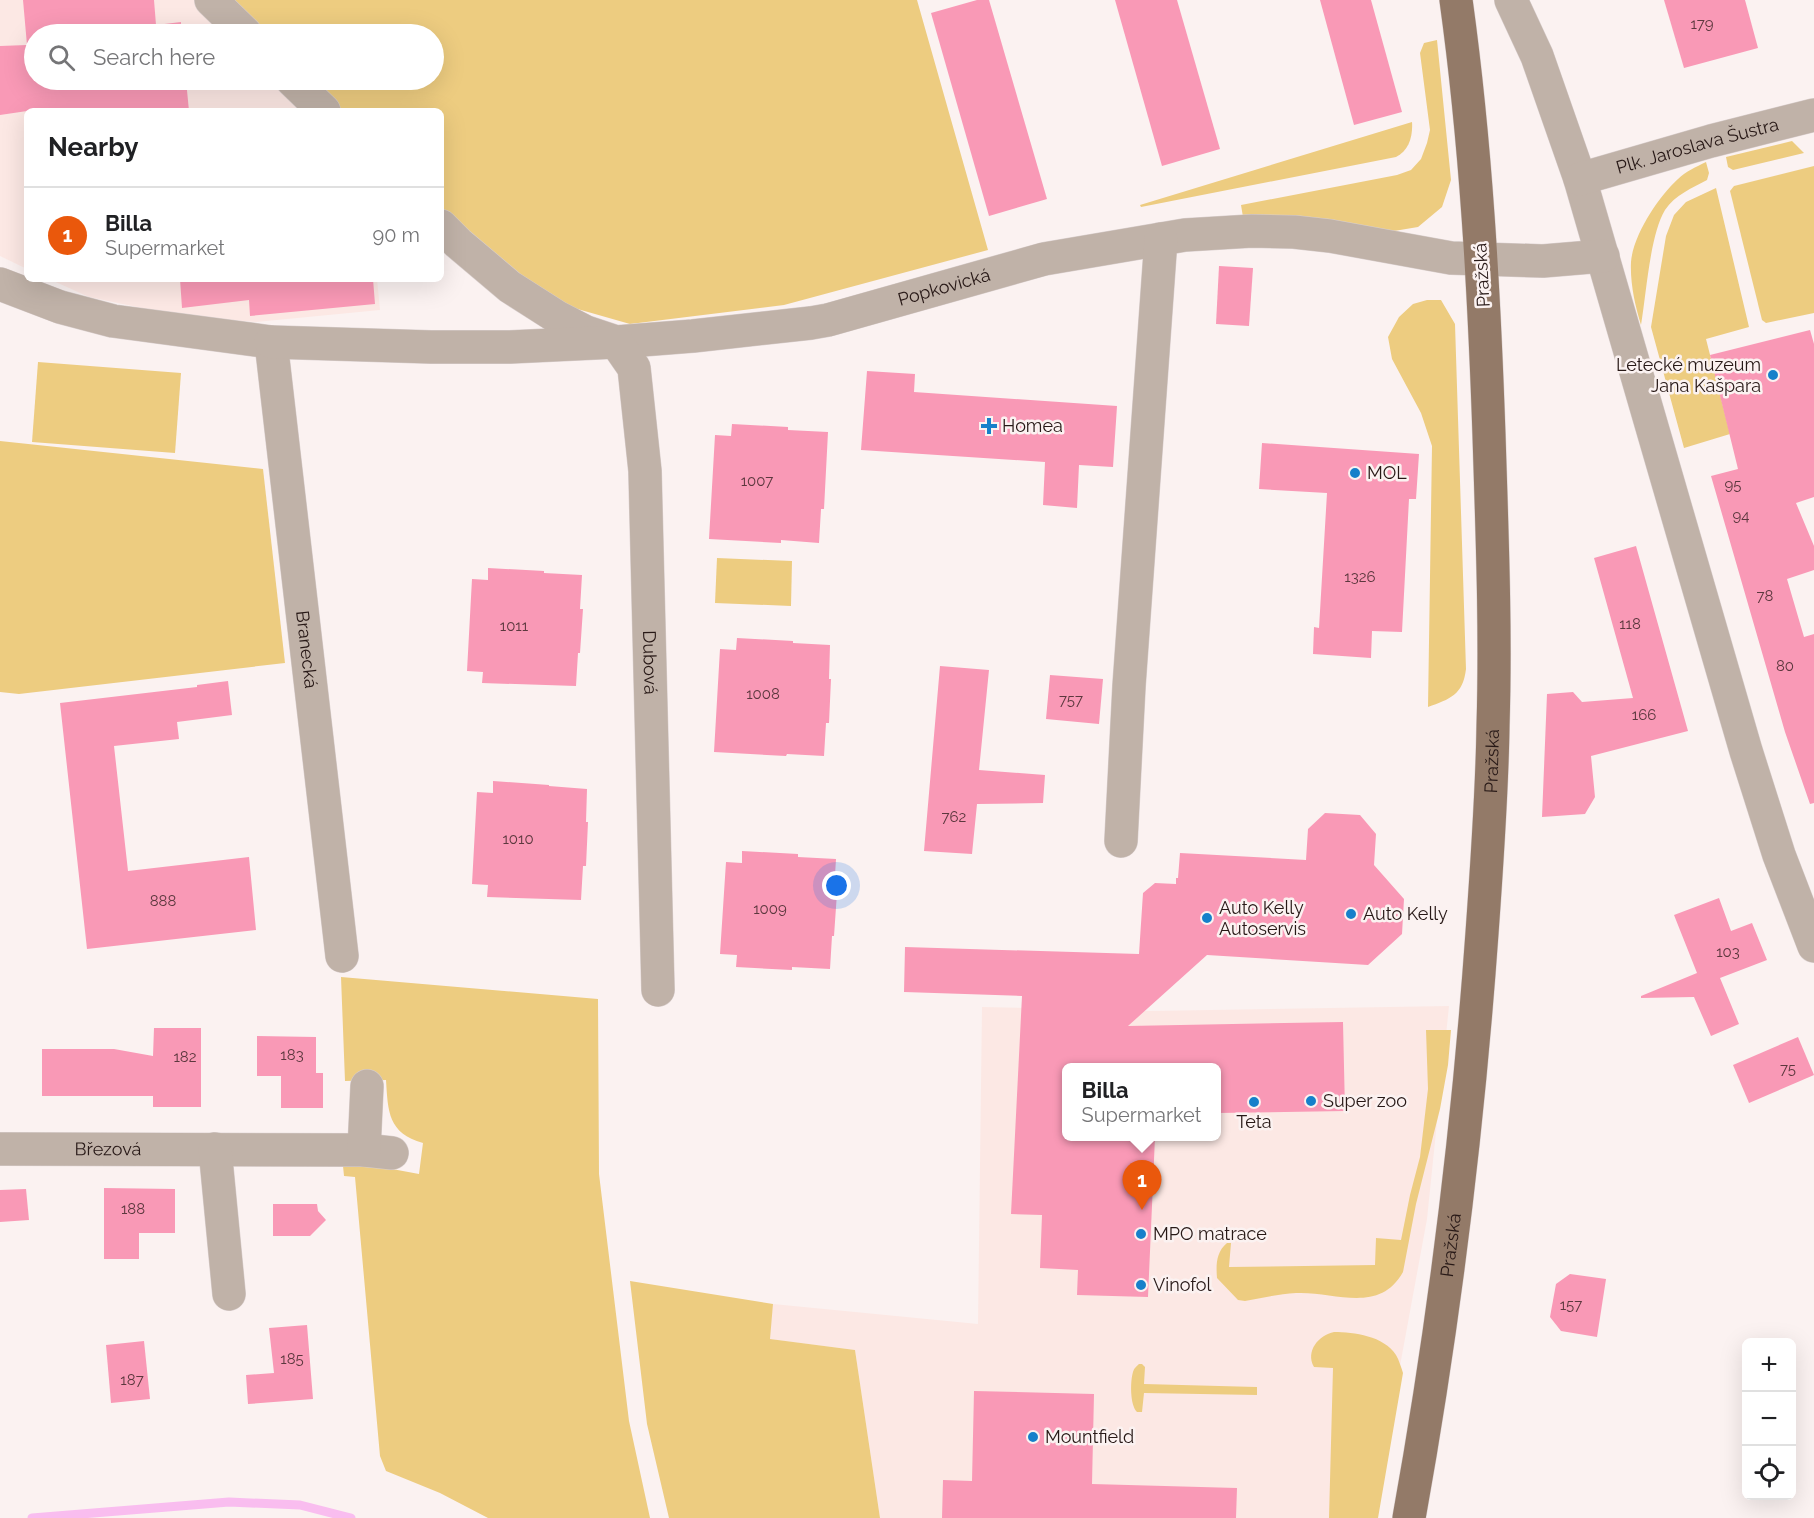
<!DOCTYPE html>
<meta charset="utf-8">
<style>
:root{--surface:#fff;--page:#f2f2f2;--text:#202124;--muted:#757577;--line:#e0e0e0;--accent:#ea580c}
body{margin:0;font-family:Raleway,sans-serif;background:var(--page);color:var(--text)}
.controls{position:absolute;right:18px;bottom:18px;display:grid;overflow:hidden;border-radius:9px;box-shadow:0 6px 24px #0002}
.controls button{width:54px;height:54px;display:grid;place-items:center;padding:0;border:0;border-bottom:2px solid var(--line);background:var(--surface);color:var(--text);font:30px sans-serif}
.you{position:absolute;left:837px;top:886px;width:21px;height:21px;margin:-15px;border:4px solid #fff;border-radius:50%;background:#1a73e8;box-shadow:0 0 0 9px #1a73e833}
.badge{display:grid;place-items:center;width:39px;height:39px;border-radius:50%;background:var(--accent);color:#fff;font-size:20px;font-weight:700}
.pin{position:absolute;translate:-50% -50px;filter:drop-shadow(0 2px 3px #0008)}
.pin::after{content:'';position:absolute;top:32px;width:21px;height:18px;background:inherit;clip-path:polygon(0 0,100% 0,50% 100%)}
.popup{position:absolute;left:1062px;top:1063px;width:159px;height:78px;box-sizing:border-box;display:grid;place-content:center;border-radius:9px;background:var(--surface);filter:drop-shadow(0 2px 4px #0005);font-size:20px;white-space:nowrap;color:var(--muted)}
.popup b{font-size:22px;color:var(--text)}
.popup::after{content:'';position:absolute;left:50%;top:100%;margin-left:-12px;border:12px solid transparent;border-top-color:var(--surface)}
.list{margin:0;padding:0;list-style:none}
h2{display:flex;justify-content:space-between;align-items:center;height:78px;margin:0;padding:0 24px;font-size:26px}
h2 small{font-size:20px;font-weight:400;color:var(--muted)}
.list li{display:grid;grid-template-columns:39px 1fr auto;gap:18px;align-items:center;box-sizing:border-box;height:96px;padding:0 24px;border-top:2px solid var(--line)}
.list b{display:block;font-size:22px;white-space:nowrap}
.list p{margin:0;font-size:20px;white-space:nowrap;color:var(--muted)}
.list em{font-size:20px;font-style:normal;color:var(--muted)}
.icon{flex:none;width:33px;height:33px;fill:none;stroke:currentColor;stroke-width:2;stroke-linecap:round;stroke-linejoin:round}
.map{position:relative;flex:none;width:1814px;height:1518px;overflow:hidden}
.search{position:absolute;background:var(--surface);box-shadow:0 6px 24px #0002;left:24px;top:24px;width:420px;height:66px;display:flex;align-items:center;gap:15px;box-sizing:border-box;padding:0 21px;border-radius:33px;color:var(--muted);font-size:22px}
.panel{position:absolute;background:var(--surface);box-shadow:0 6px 24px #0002;left:24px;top:108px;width:420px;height:174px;border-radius:9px}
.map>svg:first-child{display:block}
</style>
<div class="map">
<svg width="1814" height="1518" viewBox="0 0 1814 1518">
<rect width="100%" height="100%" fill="#fbf2f1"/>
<!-- built -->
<g fill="#fce8e4" fill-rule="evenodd">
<path d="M 0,0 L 198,0 L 233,34 L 34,34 L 34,80 L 279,80 L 311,111 L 27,111 L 27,269 L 0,256 Z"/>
<path d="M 49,279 L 377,279 L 380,310 L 256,322 L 180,316 L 89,297 Z"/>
<path d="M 1449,1006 L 1427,1219 L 1372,1518 L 880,1518 L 855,1350 L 769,1339 L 773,1304 L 978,1324 L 982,1007 L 1150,1011 ZM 1067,1068 L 1217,1068 L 1217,1136 L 1067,1136 Z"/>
</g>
<!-- green -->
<g fill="#edcc80">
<path d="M 218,0 L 917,0 L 988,250 L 784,305 L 630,324 L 560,304 L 474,244 L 441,213 L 441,111 L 334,111 L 301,80 L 434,80 L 434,34 L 254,34 Z"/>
<path d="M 1437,40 L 1451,180 L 1442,207 L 1418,227 L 1394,231 L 1349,224 L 1244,223 L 1241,205 L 1397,175 L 1411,170 L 1421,159 L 1427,143 L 1430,130 L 1420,53 L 1424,43 Z"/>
<path d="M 1412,122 C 1413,136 1409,151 1396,157 L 1141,207 L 1140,205 Z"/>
<path d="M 1792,141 L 1804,153 L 1733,170 L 1728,167 L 1726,157 Z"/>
<path d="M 1706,162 L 1709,173 L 1707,180 C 1692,188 1675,195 1665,210 C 1650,234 1646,296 1641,325 C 1635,305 1630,283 1631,262 C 1633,235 1659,196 1678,179 C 1686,171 1696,167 1706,162 Z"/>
<path d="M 1814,166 L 1814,313 L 1766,323 L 1762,320 L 1730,191 L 1734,186 Z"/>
<path d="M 1716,188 L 1749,327 L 1706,339 L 1730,434 L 1684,448 L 1651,327 L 1666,236 L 1674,215 L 1686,202 Z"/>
<path d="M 1427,300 L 1441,300 L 1455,324 L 1466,669 C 1463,695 1450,699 1428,707 L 1432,446 L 1421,413 L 1392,359 L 1388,337 L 1399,317 L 1413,304 Z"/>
<path d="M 38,362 L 181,373 L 175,453 L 32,442 Z"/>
<path d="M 0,441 L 263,469 L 285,663 L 19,694 L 0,692 Z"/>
<path d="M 717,558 L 792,561 L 791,606 L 715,603 Z"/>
<path d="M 341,977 L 598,999 L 599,1174 L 629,1421 L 650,1518 L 488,1518 L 440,1493 L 386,1471 L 380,1456 L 355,1177 L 344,1176 L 343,1166 L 376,1166 L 419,1174 L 423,1143 C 388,1133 388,1112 386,1080 L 345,1081 Z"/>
<path d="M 1426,1030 L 1451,1030 L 1448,1065 L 1440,1109 L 1416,1204 L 1403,1272 C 1379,1315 1334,1291 1296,1293 C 1279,1294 1262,1298 1245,1301 L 1238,1300 L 1217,1278 C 1216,1265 1216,1252 1227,1243 L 1231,1243 L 1229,1267 L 1375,1265 L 1376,1238 L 1401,1240 L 1410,1195 L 1420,1157 L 1428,1089 Z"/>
<path d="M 630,1281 L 773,1304 L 770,1339 L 855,1350 L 880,1518 L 669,1518 L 647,1424 Z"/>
<path d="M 1334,1332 C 1354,1332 1384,1336 1396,1355 C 1399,1360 1401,1367 1403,1373 L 1378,1518 L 1329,1518 L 1333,1368 L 1314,1367 C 1305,1351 1319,1335 1334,1332 Z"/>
<path d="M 1139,1364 L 1142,1364 L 1145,1367 L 1144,1384 L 1257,1387 L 1257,1395 L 1144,1393 L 1142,1412 L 1137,1412 C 1130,1405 1130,1382 1133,1372 C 1134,1368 1136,1367 1139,1364 Z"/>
</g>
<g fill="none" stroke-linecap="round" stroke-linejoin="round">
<!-- stream -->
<path stroke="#f9bdef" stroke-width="9" d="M 32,1518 L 229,1502 L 300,1505 L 351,1518"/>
</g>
<!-- building -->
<g fill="#f999b6">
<path d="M 23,0 L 154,0 L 156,25 L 181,22 L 181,34 L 34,34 L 34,80 L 186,80 L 189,111 L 27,111 L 0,115 L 0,46 L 27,45 Z"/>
<path d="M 977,0 L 989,0 L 1047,199 L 989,216 L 931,13 Z"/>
<path d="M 1115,0 L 1177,0 L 1220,149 L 1162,166 Z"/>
<path d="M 1320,0 L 1371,0 L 1402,112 L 1354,125 Z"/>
<path d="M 1664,0 L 1745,0 L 1758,48 L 1684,68 Z"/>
<path d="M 1219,266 L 1253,268 L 1249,326 L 1216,324 Z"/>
<path d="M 180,279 L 373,279 L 375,304 L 250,316 L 249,300 L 182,308 Z"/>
<path d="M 1810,330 L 1814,344 L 1814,497 L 1796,503 L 1814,546 L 1814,570 L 1787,579 L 1804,637 L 1814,634 L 1814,803 L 1810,804 L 1785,732 L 1711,476 L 1738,469 L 1710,355 Z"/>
<path d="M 867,371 L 915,374 L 914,392 L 1117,406 L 1113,467 L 1079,465 L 1077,508 L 1043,505 L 1045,462 L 861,450 Z"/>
<path d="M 732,424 L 788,427 L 788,430 L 828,432 L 824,509 L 821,509 L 819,543 L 781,540 L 781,543 L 709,539 L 715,435 L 731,436 Z"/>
<path d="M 1262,443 L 1419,454 L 1416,499 L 1409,499 L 1402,632 L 1372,631 L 1371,658 L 1313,654 L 1314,627 L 1319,628 L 1327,493 L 1259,489 Z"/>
<path d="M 1636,546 L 1688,731 L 1591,756 L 1595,797 L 1585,814 L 1542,817 L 1547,694 L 1573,692 L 1582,702 L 1633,698 L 1594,558 Z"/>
<path d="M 488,568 L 544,571 L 544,573 L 582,575 L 580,609 L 583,609 L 580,653 L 578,653 L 576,686 L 482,683 L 483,672 L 467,671 L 472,579 L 488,580 Z"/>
<path d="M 737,638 L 793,641 L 793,643 L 830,645 L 829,679 L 831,679 L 829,723 L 826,723 L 824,756 L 787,754 L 786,756 L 714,752 L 720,649 L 736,650 Z"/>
<path d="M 940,666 L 989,670 L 979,770 L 1045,775 L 1043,803 L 977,804 L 972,854 L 924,851 Z"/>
<path d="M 1050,675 L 1103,679 L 1099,724 L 1046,719 Z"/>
<path d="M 228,681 L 232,715 L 177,722 L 179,739 L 114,746 L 128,871 L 249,857 L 256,930 L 87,949 L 60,703 L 197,687 L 197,685 Z"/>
<path d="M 493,781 L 549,785 L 549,786 L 587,789 L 586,822 L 588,822 L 586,866 L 583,866 L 581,900 L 487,897 L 488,885 L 472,884 L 477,792 L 493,793 Z"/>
<path d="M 1325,813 L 1360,815 L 1376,834 L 1374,865 L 1404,899 L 1402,934 L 1368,965 L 1207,955 L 1128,1026 L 1343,1022 L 1345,1111 L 1217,1113 L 1217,1068 L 1067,1068 L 1067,1137 L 1155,1137 L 1148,1297 L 1077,1295 L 1078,1270 L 1040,1268 L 1042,1215 L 1011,1214 L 1022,996 L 904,992 L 905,947 L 1139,954 L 1143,893 L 1155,883 L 1176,884 L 1176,878 L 1178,878 L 1180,853 L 1306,860 L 1308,829 Z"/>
<path d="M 742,851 L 798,854 L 798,857 L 836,859 L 834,892 L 837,893 L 834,936 L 832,936 L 830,969 L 792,967 L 792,970 L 736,967 L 737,955 L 720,954 L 726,862 L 742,863 Z"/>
<path d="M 1719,898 L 1731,931 L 1752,923 L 1767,960 L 1720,978 L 1739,1024 L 1711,1036 L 1694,997 L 1641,998 L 1641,996 L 1697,973 L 1674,915 Z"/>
<path d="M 154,1028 L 201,1028 L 201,1107 L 153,1107 L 153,1096 L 42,1096 L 42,1049 L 114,1049 L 153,1056 Z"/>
<path d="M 257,1036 L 316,1037 L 316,1073 L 323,1073 L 323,1108 L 281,1108 L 281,1076 L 257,1076 Z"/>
<path d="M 1798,1037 L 1814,1075 L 1749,1103 L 1733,1065 Z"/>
<path d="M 104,1188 L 175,1189 L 175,1233 L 139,1233 L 139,1259 L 104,1259 Z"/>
<path d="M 26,1189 L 29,1220 L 0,1222 L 0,1190 Z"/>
<path d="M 273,1204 L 317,1204 L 318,1211 L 326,1220 L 310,1236 L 273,1236 Z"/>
<path d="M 1570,1274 L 1606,1279 L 1597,1337 L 1561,1331 L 1550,1317 L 1556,1284 Z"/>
<path d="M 307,1325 L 313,1399 L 248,1404 L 246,1375 L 274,1373 L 269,1328 Z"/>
<path d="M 144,1341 L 150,1399 L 111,1403 L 106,1345 Z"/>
<path d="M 974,1391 L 1094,1394 L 1092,1484 L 1237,1488 L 1236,1518 L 942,1518 L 943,1480 L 972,1481 Z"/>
</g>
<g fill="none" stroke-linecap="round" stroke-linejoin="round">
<!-- minor casing -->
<g stroke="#d9cfce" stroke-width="34">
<g id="minor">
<path d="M 211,0 L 246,34"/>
<path d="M 1511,0 L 1537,56 L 1580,179 L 1746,751 L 1779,855 L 1814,946"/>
<path d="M 292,80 L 324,111"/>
<path id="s1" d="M 1580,179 L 1711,141 L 1814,115"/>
<path id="s2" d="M 441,226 L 458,243 L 510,287 L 557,317 L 586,332 L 616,342 L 693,336 L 811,323 L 828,320 L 1044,259 L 1185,235 L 1252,231 L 1294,232 L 1330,236 L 1451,258 L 1543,261 L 1603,256"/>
<path id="s3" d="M 0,284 L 60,307 L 113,321 L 271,342 L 342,956"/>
<path id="s4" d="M 271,342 L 431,347 L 510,347 L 616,342 L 634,368 L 645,471 L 658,990"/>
<path d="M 1121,841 L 1129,686 L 1161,239"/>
<path id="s5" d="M 0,1149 L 364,1150 L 392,1153"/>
<path d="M 215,1149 L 229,1294"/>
<path d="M 364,1150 L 367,1086"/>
</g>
</g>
<!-- primary casing -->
<g stroke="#d9cfce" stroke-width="34">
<g id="primary">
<path id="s6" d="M 1409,1518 C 1444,1324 1468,1129 1482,933 C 1487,864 1492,795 1493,726 C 1496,629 1492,532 1489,435 C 1484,290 1476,144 1456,0"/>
</g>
</g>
<!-- minor -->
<use href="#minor" stroke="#c0b2a8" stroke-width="33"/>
<!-- primary -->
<use href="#primary" stroke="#937a68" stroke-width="33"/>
</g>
<!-- markers -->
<g fill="#1680ca" stroke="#fbf2f1" stroke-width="2">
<circle cx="1773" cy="375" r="6"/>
<path d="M986 417h6v6h6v6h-6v6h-6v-6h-6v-6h6z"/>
<circle cx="1355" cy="473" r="6"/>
<circle cx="1351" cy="914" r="6"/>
<circle cx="1207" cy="918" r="6"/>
<circle cx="1311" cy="1101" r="6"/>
<circle cx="1254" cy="1102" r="6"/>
<circle cx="1141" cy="1234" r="6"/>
<circle cx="1141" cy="1285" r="6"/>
<circle cx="1033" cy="1437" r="6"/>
</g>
<g text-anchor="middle" stroke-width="5" stroke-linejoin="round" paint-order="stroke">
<!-- number labels -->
<g font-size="15" fill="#5c383e">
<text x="1702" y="29">179</text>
<text x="757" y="486">1007</text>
<text x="1733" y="490">95</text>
<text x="1741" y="521">94</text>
<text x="1360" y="582">1326</text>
<text x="1765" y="601">78</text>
<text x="1630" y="629">118</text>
<text x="514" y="631">1011</text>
<text x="1785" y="671">80</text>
<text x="763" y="699">1008</text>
<text x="1071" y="705">757</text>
<text x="1644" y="720">166</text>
<text x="954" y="822">762</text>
<text x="518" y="844">1010</text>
<text x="163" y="906">888</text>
<text x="770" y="914">1009</text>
<text x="1728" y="957">103</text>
<text x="292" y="1060">183</text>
<text x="185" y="1062">182</text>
<text x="1788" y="1074">75</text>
<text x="133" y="1214">188</text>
<text x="1571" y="1310">157</text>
<text x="292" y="1364">185</text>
<text x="132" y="1385">187</text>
</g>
<!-- street labels -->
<g font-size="18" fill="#271816" stroke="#fbf2f1">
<text dy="6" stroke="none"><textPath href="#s1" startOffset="122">Plk. Jaroslava Šustra</textPath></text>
<text transform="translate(1482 275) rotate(-93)" y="6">Pražská</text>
<text dy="6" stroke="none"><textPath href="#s2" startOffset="546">Popkovická</textPath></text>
<text dy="6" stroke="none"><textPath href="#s3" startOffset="588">Branecká</textPath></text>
<text dy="6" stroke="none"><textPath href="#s4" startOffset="672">Dubová</textPath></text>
<text dy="6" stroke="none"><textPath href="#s6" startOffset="762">Pražská</textPath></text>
<text dy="6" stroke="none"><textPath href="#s5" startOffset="108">Březová</textPath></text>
<text dy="6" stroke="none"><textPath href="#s6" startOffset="276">Pražská</textPath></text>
</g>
<!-- poi labels -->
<g font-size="18" fill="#271816" stroke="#fbf2f1" text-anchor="start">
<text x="1761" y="371" text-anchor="end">Letecké muzeum<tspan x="1761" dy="21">Jana Kašpara</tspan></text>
<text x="1002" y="432">Homea</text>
<text x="1367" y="479">MOL</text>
<text x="1219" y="914">Auto Kelly<tspan x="1219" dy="21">Autoservis</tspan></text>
<text x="1363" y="920">Auto Kelly</text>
<text x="1323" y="1107">Super zoo</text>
<text x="1254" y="1128" text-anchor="middle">Teta</text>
<text x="1153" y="1240">MPO matrace</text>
<text x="1153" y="1291">Vinofol</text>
<text x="1045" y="1443">Mountfield</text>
</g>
</g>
</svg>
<div class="controls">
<button>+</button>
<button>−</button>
<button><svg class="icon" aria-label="locate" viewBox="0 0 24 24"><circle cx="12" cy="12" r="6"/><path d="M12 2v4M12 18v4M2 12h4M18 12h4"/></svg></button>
</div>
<div class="you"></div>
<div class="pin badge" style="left:1142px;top:1210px">1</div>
<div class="popup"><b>Billa</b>Supermarket</div>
<div class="search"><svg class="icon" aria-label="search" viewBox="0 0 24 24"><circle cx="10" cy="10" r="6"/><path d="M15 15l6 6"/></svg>Search here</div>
<section class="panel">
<h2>Nearby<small></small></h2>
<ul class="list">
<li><span class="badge">1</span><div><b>Billa</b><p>Supermarket</p></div><em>90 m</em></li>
</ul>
</section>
</div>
